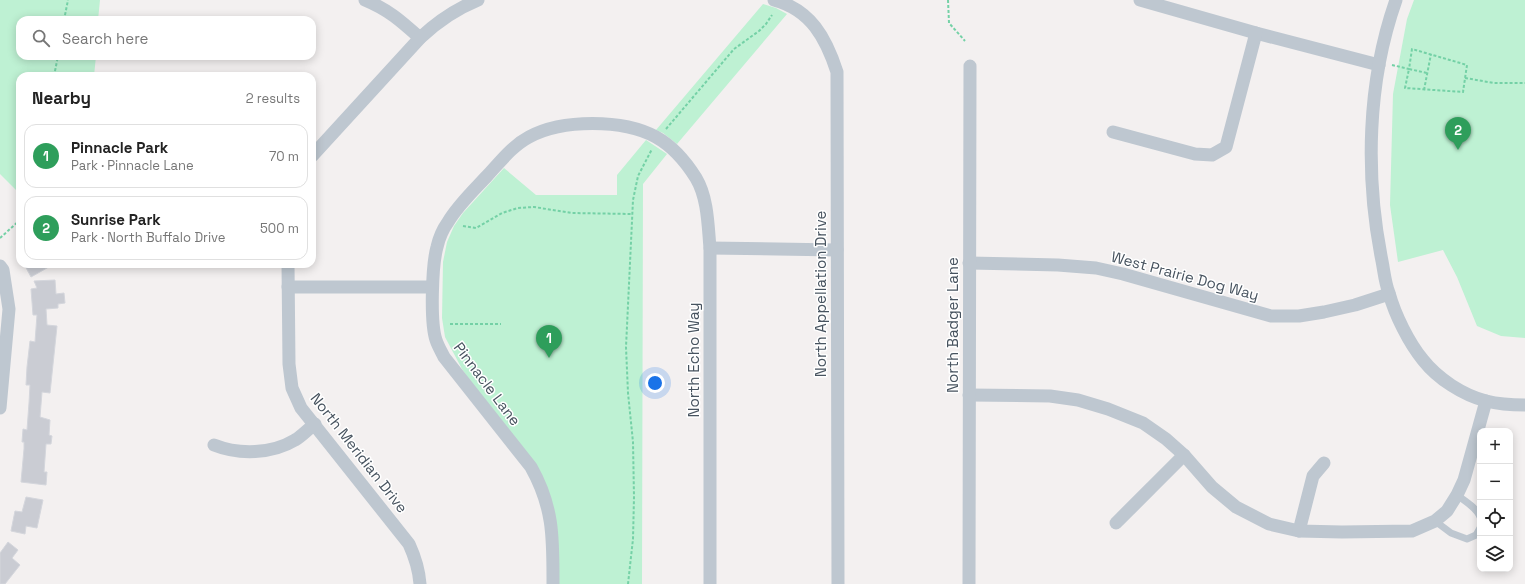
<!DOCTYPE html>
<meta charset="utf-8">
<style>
:root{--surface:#fff;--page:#f2f2f2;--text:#222;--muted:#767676;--line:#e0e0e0;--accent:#126beb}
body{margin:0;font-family:"Space Grotesk",sans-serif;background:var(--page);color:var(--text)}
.controls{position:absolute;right:12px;bottom:12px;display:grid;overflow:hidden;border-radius:8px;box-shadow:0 2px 10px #0003}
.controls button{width:36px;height:36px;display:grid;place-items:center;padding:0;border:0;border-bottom:1px solid var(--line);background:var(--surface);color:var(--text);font:20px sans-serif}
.you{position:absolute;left:655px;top:383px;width:14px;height:14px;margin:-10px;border:3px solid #fff;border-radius:50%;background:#1a73e8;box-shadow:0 0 0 6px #1a73e833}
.badge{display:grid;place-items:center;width:26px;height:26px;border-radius:50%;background:var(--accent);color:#fff;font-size:13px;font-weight:700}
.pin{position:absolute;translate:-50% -33px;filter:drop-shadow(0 1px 2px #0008)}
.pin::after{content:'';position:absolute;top:21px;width:14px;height:12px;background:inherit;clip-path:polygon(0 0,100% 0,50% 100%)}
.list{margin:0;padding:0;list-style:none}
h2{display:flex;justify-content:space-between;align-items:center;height:52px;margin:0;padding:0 16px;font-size:17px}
h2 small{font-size:13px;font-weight:400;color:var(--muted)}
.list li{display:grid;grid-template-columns:26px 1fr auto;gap:12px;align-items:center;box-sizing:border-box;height:64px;margin:0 8px 8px;padding:0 8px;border:1px solid var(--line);border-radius:12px}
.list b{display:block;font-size:15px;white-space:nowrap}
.list p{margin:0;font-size:13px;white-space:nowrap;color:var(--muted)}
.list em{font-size:13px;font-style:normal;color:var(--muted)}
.icon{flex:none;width:22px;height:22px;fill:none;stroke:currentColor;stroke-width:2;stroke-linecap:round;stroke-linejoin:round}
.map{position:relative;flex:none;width:1525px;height:584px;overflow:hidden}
.search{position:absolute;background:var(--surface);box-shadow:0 2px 10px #0003;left:16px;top:16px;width:300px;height:44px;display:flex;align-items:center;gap:10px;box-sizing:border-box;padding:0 14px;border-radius:12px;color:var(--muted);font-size:15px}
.panel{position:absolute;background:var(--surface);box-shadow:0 2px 10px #0003;left:16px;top:72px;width:300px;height:196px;border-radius:12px}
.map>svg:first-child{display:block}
</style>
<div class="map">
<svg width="1525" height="584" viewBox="0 0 1525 584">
<rect width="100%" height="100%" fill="#f3f0f0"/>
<!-- green -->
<g fill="#bef1d3">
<path d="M 0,0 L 100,0 L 98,20 L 20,20 L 20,56 L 96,56 L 94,76 L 20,76 L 20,194 L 0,174 Z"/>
<path d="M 1414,0 L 1525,0 L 1525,338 L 1501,336 L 1477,326 L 1457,277 L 1443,250 L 1398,262 L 1390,205 L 1393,94 L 1407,19 Z"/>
<path d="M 763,4 L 776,8 L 787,14 L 677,144 L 663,133 L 656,130 Z"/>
<path d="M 646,140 L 667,154 L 643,184 L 642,584 L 558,584 L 553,507 L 462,369 L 445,337 L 442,318 L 443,262 L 447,242 L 454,226 L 463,213 L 504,168 L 536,195 L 617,195 L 617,175 Z"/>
</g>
<!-- building -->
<g fill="#caccd3" stroke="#d4d6dc">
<path d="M 24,264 L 54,264 L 31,277 Z"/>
<path d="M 55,280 L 56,294 L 64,293 L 65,303 L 58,304 L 58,308 L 46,309 L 47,325 L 57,326 L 50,393 L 42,392 L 40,417 L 50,420 L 49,435 L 52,436 L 51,444 L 46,444 L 44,472 L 47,472 L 46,485 L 21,482 L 24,449 L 24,442 L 22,442 L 23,429 L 27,430 L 29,403 L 30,385 L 26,385 L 27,367 L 30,341 L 35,342 L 37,315 L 33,315 L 31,289 L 37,288 L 34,281 Z"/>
<path d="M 26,497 L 43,500 L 37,528 L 26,526 L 25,534 L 11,531 L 15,511 L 22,512 Z"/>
<path d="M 8,542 L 18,550 L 12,558 L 20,565 L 5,584 L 0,584 L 0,553 Z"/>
</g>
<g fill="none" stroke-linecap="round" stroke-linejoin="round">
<!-- path -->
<g stroke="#74d1a6" stroke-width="2" stroke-dasharray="3 2" stroke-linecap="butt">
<path d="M 948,0 L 949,23 L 965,41"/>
<path d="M 64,20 L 68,0"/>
<path d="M 1392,65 L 1409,69 L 1412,49 L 1467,65 L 1463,92 L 1405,88 L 1409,69 L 1427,73"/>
<path d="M 54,76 L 58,56"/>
<path d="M 1465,78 L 1494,83 L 1525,83"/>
<path d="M 1424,90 L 1431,54"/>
<path d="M 666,129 L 734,49 L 759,31 L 766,24 L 772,15"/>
<path d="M 463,226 L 476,228 L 502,213 L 518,208 L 534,207 L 572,213 L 632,214"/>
<path d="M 0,238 L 20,220"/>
<path d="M 450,324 L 501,324"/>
<path d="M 628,584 L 633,539 L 634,497 L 633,442 L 628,393 L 626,347 L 633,200 L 638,176 L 652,149"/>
</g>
<!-- service -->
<g stroke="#bec7d0" stroke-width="7">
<path d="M 1457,495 C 1465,501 1477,508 1480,517"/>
<path d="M 1435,521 L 1451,533 L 1467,539 L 1476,535 L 1480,528"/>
</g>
<!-- minor -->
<g stroke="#bec7d0" stroke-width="13">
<path d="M 365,0 C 389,10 401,21 420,38"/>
<path d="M 774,0 C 811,10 826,38 837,72 L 838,584"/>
<path d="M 1140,0 L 1256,33 L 1379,65"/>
<path d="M 1396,0 C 1367,82 1365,176 1382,261 C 1384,271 1385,283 1389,293 C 1395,315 1409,343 1423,360 C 1438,379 1463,395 1486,401 C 1498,404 1512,405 1525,405"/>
<path d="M 1113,132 L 1195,154 L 1212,155 L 1226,147 L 1256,33"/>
<path d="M 312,156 L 420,38 C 438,21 456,9 478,0"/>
<path d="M 710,248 L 837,250"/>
<path d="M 969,263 L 1058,265 L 1096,268 L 1123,274 L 1271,316 L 1299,316 L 1324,312 L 1355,305 L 1389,294"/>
<path d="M 288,264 L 289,364 L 292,388 L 301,408 L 409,544 C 415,557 419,570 420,584"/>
<path d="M 0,266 L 3,270 L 9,309 L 0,408"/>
<path d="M 288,287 L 432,287"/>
<path d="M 969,395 L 1050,396 L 1078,400 L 1108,409 L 1143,423 L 1166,439 L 1184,455 L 1212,487 L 1236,507 L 1269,524 L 1299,531 L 1342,532 L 1412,531 L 1435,521 L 1447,511 L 1457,495 L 1464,480 L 1486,401"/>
<path d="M 214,445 C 239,455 272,454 295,440 C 302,436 308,429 315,424"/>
<path d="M 1116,523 L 1184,455"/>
<path d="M 1299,531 L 1313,476 L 1324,463"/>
<path d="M 553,584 C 553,539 554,508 531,467 L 444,357 C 441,351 438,346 436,340 C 430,322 432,265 437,247 C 439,238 443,229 448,222 C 458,205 474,190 487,176 C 500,162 512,146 529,137 C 562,119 623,119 656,137 C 672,146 686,162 696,178 C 708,198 708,226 710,248 L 710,584"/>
<path d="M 969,584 L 970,66"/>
</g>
</g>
<g text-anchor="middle" stroke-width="3" stroke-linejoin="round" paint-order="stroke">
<!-- street labels -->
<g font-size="15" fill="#47535f" stroke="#fff">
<text transform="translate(1185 276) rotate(15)" y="5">West Prairie Dog Way</text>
<text transform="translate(821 294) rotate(-90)" y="5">North Appellation Drive</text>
<text transform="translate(953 325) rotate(-90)" y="5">North Badger Lane</text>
<text transform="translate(694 360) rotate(-90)" y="5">North Echo Way</text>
<text transform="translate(487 384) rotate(53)" y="5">Pinnacle Lane</text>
<text transform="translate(359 453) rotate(52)" y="5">North Meridian Drive</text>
</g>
</g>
</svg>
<div class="controls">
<button>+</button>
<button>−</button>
<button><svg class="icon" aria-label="locate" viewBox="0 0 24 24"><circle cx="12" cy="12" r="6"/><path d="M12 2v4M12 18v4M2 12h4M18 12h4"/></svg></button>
<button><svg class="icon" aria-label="layers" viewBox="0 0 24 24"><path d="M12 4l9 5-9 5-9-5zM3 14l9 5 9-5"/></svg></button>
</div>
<div class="you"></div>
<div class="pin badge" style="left:549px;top:358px;background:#2e9e5b">1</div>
<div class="pin badge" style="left:1458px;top:150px;background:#2e9e5b">2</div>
<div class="search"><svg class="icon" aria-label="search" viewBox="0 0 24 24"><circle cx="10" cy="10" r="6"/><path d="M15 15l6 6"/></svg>Search here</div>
<section class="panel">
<h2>Nearby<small>2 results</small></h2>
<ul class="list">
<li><span class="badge" style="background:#2e9e5b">1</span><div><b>Pinnacle Park</b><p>Park · Pinnacle Lane</p></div><em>70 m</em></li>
<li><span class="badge" style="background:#2e9e5b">2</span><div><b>Sunrise Park</b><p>Park · North Buffalo Drive</p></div><em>500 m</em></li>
</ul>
</section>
</div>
